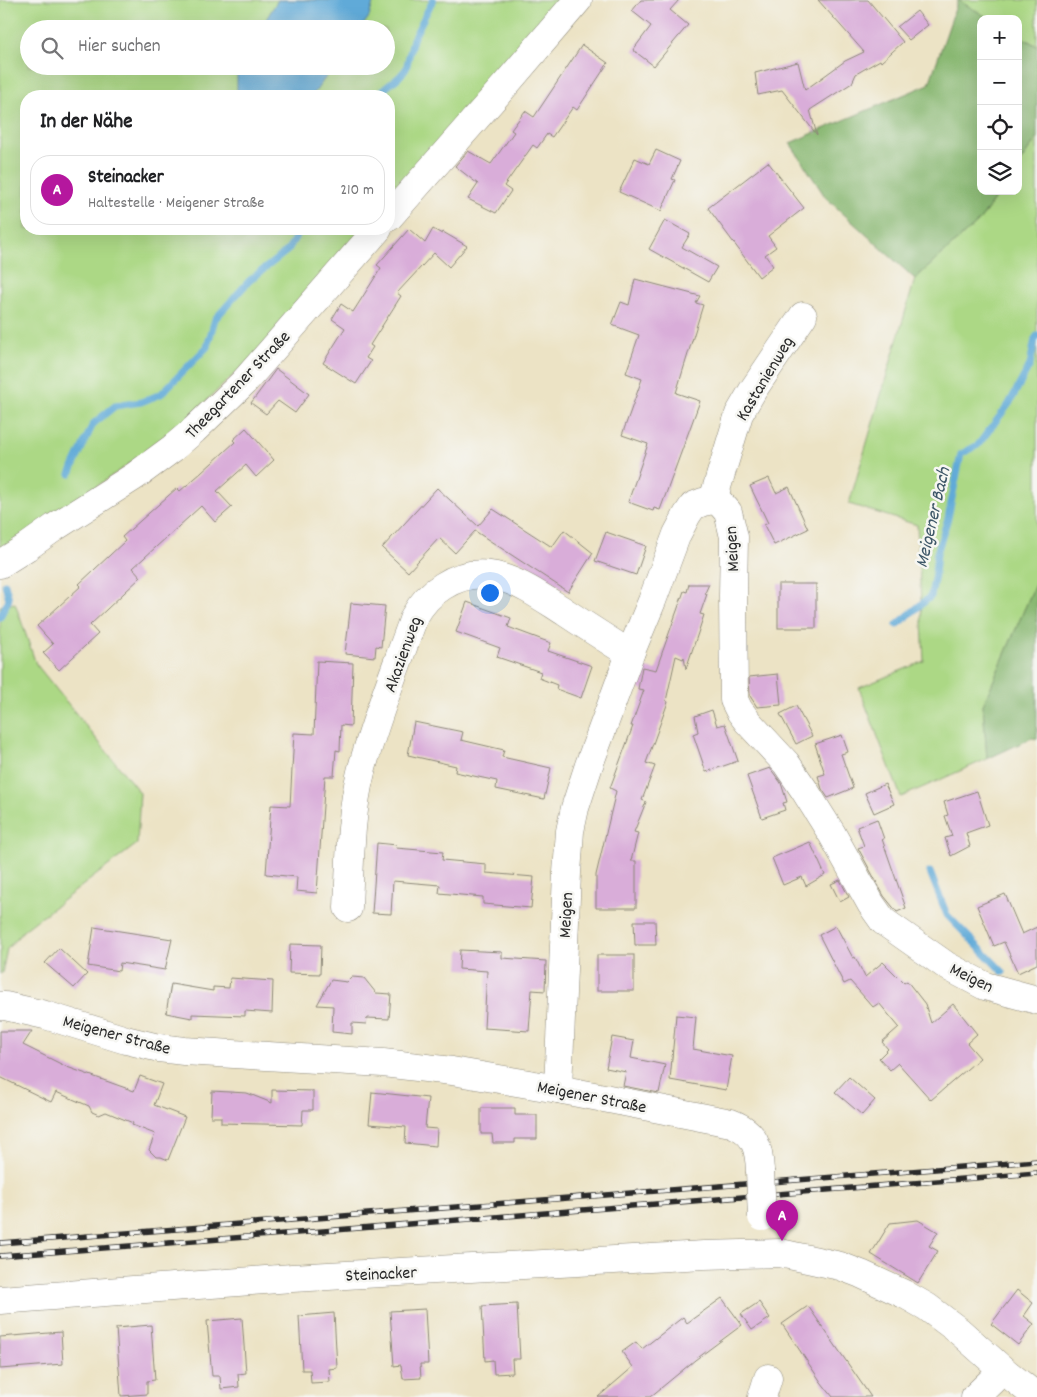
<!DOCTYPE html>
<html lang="de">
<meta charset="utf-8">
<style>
:root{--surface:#fff;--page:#f6f6f6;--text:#202124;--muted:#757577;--line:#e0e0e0;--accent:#b5179e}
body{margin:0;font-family:Dekko,sans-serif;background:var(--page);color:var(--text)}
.controls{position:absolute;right:15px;top:15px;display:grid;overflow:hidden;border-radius:10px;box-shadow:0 5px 20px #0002}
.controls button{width:45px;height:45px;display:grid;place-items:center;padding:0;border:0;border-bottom:1px solid var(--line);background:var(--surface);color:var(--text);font:25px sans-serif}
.you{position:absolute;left:489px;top:592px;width:18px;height:18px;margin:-12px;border:4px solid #fff;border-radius:50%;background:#1a73e8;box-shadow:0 0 0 8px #1a73e833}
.badge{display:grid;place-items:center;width:32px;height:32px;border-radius:50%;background:var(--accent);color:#fff;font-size:16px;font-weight:700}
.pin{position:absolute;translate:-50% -41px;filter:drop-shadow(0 1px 2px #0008)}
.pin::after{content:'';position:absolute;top:26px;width:18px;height:15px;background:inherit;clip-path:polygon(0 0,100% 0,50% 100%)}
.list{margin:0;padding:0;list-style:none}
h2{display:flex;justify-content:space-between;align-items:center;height:65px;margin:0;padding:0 20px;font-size:21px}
h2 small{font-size:16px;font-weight:400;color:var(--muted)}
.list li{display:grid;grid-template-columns:32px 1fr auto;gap:15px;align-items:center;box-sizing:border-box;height:70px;margin:0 10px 10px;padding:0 10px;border:1px solid var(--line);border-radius:20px}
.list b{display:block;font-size:19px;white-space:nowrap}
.list p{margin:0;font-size:16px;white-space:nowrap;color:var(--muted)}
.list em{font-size:16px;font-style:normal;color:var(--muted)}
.icon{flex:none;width:28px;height:28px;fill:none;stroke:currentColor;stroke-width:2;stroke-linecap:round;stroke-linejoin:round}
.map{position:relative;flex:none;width:1037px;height:1397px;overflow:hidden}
.search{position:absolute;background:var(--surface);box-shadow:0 5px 20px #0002;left:20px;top:20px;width:375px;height:55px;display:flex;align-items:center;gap:12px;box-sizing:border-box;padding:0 18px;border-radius:28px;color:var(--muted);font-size:19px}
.panel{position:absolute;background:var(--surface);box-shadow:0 5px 20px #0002;left:20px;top:90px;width:375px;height:145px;border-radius:20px}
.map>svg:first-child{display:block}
</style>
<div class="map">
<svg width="1037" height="1397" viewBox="0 0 1037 1397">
<rect width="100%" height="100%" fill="#f6f6f2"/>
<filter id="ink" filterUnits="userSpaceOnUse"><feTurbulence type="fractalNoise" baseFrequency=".02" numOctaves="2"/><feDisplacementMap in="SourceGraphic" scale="10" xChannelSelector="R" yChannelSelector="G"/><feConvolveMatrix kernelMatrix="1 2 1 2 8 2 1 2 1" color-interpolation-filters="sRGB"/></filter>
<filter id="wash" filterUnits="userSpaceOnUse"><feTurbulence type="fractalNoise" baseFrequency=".0096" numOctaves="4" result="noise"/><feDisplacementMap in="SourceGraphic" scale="20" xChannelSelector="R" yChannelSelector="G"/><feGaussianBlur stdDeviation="1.12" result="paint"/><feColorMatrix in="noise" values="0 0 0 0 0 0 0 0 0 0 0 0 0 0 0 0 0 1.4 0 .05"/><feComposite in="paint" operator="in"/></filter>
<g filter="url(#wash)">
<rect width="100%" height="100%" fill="#ece3c5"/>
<!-- green -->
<g fill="#acd885" stroke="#6c8258" fill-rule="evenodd">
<path d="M 0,0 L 563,0 L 389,203 L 389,96 L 26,96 L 26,229 L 366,229 L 259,351 L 169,436 L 0,554 ZM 29,29 L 386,29 L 386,66 L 29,66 Z"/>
<path d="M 957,0 L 1037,0 L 1037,46 L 1018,35 L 1018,19 L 990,19 Z"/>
<path d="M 1037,138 L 1037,580 L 983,705 L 987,759 L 901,797 L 859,688 L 924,661 L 917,525 L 849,504 L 915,279 L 980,220 L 1000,191 L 1018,191 L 1018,165 Z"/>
<path d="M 15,603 L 36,664 L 140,793 L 137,844 L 24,930 L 7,949 L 2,973 L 0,974 L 0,606 Z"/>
</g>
<!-- forest -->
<g fill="#89b872" stroke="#5a724e">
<path d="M 958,0 L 990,19 L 981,19 L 981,191 L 1000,191 L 980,220 L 915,279 L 826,198 L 790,143 L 929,84 Z"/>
<path d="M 1018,35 L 1037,46 L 1037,138 L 1018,165 Z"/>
<path d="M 1037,580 L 1037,739 L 1032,738 L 987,759 L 983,705 Z"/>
</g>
<!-- water -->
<g fill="#60aad8" stroke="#466a82">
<path d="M 278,0 L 374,0 L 369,17 L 360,29 L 260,29 Z"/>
<path d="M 237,66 L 334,66 L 312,96 L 237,96 Z"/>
</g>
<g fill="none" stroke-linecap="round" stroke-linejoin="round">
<!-- stream -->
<g stroke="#60aad8" stroke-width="7">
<path d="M 379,96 L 383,90 L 399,77 L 406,69 L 413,39 L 433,0"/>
<path d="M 70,474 L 93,424 L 115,406 L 141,402 L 161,394 L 207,347 L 215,319 L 249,281 L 288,250 L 300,229"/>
<path d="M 0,617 L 9,599 L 5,584"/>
<path d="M 897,625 L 931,596 L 935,574 L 937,553 L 948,518 L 961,454 L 978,445 L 1009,404 L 1030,365 L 1035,339 L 1037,336"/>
<path d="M 930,872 L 947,915 L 1003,972"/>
</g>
</g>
<g id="blocks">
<!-- building -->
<g fill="#d9add9">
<path d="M 641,0 L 679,0 L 670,10 L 688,25 L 654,66 L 633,50 L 651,26 L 632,11 Z"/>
<path d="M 818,0 L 868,0 L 903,42 L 881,62 L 880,60 L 856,74 L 852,83 L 810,110 L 817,135 L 782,90 L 758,95 L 755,73 L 798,62 L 805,90 L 845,61 L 864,52 Z"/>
<path d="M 917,11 L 928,25 L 909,40 L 897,27 Z"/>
<path d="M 582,45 L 608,63 L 577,110 L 573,107 L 552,137 L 547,134 L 537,148 L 533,145 L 504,186 L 511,191 L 496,213 L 468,199 L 478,184 L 455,166 L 468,151 L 491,164 L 514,132 L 511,130 L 525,111 L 534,117 Z"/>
<path d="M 656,150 L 680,161 L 672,179 L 675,180 L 661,211 L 619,192 L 635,158 L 649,164 Z"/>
<path d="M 768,162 L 804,208 L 768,236 L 776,247 L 765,255 L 773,266 L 759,277 L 708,208 Z"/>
<path d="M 665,220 L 690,234 L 682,247 L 717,267 L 708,282 L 649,249 Z"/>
<path d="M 409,229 L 425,243 L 433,229 L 442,234 L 443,232 L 467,246 L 449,267 L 434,253 L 397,293 L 401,296 L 370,345 L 373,347 L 366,358 L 371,361 L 356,384 L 323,363 L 345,328 L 332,319 L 341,304 L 353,312 L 381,268 L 377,265 Z"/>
<path d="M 635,279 L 700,296 L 696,303 L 703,305 L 676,393 L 700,401 L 660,510 L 654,508 L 653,511 L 628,502 L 648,444 L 622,435 L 642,379 L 626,373 L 639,335 L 612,325 L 621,302 L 629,305 Z"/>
<path d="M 276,369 L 309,394 L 295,413 L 278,401 L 266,414 L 251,403 Z"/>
<path d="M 246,428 L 274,460 L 256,477 L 246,465 L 217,491 L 232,507 L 215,522 L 201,506 L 133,568 L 141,577 L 90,625 L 98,634 L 59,670 L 43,653 L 53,644 L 37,626 L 81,586 L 79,584 L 125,541 L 122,537 L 177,488 L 180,491 L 201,473 L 235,442 L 233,440 Z"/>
<path d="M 769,478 L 776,493 L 789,487 L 808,529 L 774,545 L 764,525 L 768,523 L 750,486 Z"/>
<path d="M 437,488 L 478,526 L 493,509 L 552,547 L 564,530 L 593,553 L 568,592 L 475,531 L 455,553 L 439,538 L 408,572 L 382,548 Z"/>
<path d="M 606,532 L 646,546 L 636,575 L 595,561 Z"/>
<path d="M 689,584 L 709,584 L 705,593 L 707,594 L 700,614 L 704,615 L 686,669 L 684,657 L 683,659 L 676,656 L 666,701 L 668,702 L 646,763 L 655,766 L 642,800 L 646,802 L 634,832 L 638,833 L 631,861 L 636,861 L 636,908 L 596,908 L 596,875 L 616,791 L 610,788 L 633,726 L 631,726 L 644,690 L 638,689 L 642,667 L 656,670 L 684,591 L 687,592 Z"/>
<rect x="778" y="584" width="38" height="44"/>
<path d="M 467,602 L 511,618 L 508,627 L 551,643 L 548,651 L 592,666 L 581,698 L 556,689 L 557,685 L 539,678 L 541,672 L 497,657 L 500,648 L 456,632 Z"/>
<path d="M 351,603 L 385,606 L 381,647 L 376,646 L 375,657 L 345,654 Z"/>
<path d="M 317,661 L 353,663 L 351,726 L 341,725 L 340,751 L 336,750 L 334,776 L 325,776 L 317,893 L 296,891 L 297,877 L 266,874 L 271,805 L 290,806 L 294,733 L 314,734 Z"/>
<path d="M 778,674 L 781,705 L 757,707 L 750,696 L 749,677 Z"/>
<path d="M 796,706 L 812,736 L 796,744 L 780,714 Z"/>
<path d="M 712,710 L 717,726 L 725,724 L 738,761 L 706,772 L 693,734 L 698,732 L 695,716 Z"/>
<path d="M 414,722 L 463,732 L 461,740 L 504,750 L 502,757 L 551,768 L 544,799 L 496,789 L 497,781 L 455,772 L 456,766 L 408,755 Z"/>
<path d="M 842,735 L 848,752 L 841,754 L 853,788 L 828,798 L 822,789 L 818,776 L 825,774 L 815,744 Z"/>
<path d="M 770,768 L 781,783 L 787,802 L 783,803 L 785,810 L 762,818 L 747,776 Z"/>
<path d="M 885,784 L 894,804 L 874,813 L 865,793 Z"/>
<path d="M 977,791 L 988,825 L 966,833 L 970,846 L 951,856 L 945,838 L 952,836 L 945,816 L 948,815 L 944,802 Z"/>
<path d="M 877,819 L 884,839 L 882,839 L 906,908 L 897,912 L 884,896 L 858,848 L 864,846 L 857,827 Z"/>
<path d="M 810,842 L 825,875 L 806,886 L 802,877 L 783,885 L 772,858 Z"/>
<path d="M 377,843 L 397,845 L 396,848 L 443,852 L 442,860 L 486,864 L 486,873 L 534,877 L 531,908 L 483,904 L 483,897 L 439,893 L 440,885 L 393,881 L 391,914 L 372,913 Z"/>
<path d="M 840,880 L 849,897 L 840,902 L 831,884 Z"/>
<path d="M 1005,894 L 1022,934 L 1037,927 L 1037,964 L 1018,973 L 1004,942 L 994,946 L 977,906 Z"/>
<path d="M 634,921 L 655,921 L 656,945 L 635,945 Z"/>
<path d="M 836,926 L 853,958 L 855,957 L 865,977 L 883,962 L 904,983 L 907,981 L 925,1004 L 931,1023 L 953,1004 L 977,1034 L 967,1043 L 980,1058 L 931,1100 L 898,1063 L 890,1070 L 879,1058 L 888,1049 L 882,1042 L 899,1027 L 879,1003 L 873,1007 L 850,981 L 844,984 L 819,935 Z"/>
<path d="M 94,927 L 172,939 L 165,970 L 120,963 L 119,971 L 88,966 Z"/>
<path d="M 290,944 L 321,945 L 320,974 L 289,973 Z"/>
<path d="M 59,948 L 87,974 L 74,988 L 45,963 Z"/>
<path d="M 460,950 L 502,952 L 502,958 L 546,961 L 545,991 L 532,990 L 529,1031 L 484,1028 L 487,971 L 459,969 Z"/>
<rect x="597" y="955" width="37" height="36"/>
<path d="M 352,977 L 364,978 L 376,993 L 391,994 L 389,1019 L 367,1018 L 366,1024 L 352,1023 L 352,1034 L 332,1032 L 333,1006 L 317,1005 L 331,980 L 347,982 Z"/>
<path d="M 230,978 L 273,981 L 272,1013 L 245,1011 L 245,1016 L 192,1014 L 192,1018 L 166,1013 L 171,984 L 213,991 L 213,987 L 229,988 Z"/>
<path d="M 676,1015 L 696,1017 L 693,1049 L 732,1056 L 726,1090 L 670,1080 Z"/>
<path d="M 0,1031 L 32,1031 L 23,1045 L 67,1067 L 134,1091 L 140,1076 L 162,1084 L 154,1105 L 185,1117 L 168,1160 L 161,1157 L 156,1157 L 149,1150 L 155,1134 L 132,1125 L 133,1123 L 106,1112 L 99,1115 L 92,1112 L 89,1106 L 56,1092 L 51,1102 L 0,1077 Z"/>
<path d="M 612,1037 L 634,1041 L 631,1058 L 665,1065 L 659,1093 L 623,1086 L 626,1072 L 606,1068 Z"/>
<path d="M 849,1077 L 875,1100 L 862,1115 L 835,1092 Z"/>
<path d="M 272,1090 L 313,1091 L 313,1110 L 303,1110 L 302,1125 L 221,1123 L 221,1117 L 211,1117 L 212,1091 L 247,1093 L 272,1103 Z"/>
<path d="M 372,1092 L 428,1098 L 425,1128 L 437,1129 L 436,1146 L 405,1143 L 406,1127 L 369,1124 Z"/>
<path d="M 481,1108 L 515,1108 L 515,1115 L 537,1115 L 537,1139 L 515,1139 L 515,1143 L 493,1143 L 492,1134 L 481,1134 Z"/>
<path d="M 918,1220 L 938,1232 L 929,1246 L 938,1251 L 918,1283 L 871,1254 L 890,1223 Z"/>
<path d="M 1017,1290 L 1033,1303 L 1024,1316 L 1034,1324 L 1018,1345 L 991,1324 Z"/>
<path d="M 722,1298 L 742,1325 L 695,1360 L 650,1397 L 598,1397 L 633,1367 L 622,1352 L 636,1342 L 642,1349 L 683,1317 L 687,1323 Z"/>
<path d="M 759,1302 L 770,1318 L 752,1330 L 741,1314 Z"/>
<path d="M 517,1304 L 520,1359 L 512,1359 L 513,1373 L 494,1374 L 493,1360 L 485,1361 L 482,1306 Z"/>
<path d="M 808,1306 L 833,1342 L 871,1397 L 833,1397 L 821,1382 L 782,1324 Z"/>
<path d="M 425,1309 L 428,1364 L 420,1364 L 421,1378 L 403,1379 L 401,1365 L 394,1366 L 390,1311 Z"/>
<path d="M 334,1313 L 337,1368 L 329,1369 L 330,1382 L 311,1383 L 310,1370 L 302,1370 L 299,1316 Z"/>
<path d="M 242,1318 L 246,1373 L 238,1374 L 239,1387 L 221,1389 L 220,1376 L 212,1376 L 207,1321 Z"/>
<path d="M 151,1325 L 155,1380 L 147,1381 L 147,1394 L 121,1396 L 116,1328 Z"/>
<path d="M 61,1332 L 63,1364 L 0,1369 L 0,1337 Z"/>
</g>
</g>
</g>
<g filter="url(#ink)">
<use href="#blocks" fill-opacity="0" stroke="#8c8778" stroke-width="1"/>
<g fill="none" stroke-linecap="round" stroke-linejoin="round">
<!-- minor casing -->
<g stroke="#8c8778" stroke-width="29">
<g id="minor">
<path d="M 389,217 L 507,83 L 578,0"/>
<path d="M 713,500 L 739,414 L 753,390 L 803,316"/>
<path d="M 0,564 L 27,547 L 55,527 L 135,476 L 173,448 L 194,430 L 244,382 L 378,229"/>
<path d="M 348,908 C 350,864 350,815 361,772 C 375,719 396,668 414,617 C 421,604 430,594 443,586 C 488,557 527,588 565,612 C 586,626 608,640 630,654"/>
<path d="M 0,1006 L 5,1006 L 45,1015 L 126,1040 L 159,1048 L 184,1051 L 383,1063 L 452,1071 L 558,1089 L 731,1123 C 755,1132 759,1147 760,1171"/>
<path d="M 558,1089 L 567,873 L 570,831 L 575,808 L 589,765 L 630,654 L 652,601 L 677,534 L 687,515 L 693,506 L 703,502 L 713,500 L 720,503 L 728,512 L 734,537 L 733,596 L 734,700 L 739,710 L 748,722 L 786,763 L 805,791 L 832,834 L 871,904 L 883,921 L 947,966 L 985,986 L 1037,1000"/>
<path d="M 0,1300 L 292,1278 L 704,1255 L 780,1253 L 840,1266 L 861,1274 L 904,1294 L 927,1307 L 959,1331 L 1003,1370 L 1037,1397"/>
<path d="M 762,1397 L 768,1378"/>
<path d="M 975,1397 L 1003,1370"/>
</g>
</g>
<!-- minor -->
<use href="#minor" stroke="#fff" stroke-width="28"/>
<!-- rail casing -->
<g stroke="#2b2b2b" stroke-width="5.5">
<g id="rail">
<path d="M 0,1243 L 1037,1161"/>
<path d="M 0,1256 L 323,1231 L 1037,1173"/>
</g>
</g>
<!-- rail -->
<use href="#rail" stroke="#f6f6f2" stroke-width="4" stroke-dasharray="11" stroke-linecap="butt"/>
<!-- minor-bridge casing -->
<g stroke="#8c8778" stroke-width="29" stroke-linecap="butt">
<path id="minor-bridge" d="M 760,1171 L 762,1217"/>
</g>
<!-- minor-bridge -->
<use href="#minor-bridge" stroke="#fff" stroke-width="28"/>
</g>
</g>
<g text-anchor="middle" stroke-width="5" stroke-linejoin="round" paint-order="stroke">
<!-- street labels -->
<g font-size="18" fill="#2b2b2b" stroke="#f6f6f2">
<text transform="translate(764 378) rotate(-59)" y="6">Kastanienweg</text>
<text transform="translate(237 384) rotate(-46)" y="6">Theegartener Straße</text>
<text transform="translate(731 549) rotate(-93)" y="6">Meigen</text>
<text transform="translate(402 654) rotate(-70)" y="6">Akazienweg</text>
<text transform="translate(565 915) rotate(-87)" y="6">Meigen</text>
<text transform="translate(972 977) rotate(26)" y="6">Meigen</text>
<text transform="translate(117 1034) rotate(15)" y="6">Meigener Straße</text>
<text transform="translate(592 1096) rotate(11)" y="6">Meigener Straße</text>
<text transform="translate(381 1273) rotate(-3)" y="6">Steinacker</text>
</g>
<!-- water labels -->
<g font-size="19" font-style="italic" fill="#3e5768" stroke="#f6f6f2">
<text transform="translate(931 517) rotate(-77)" y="7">Meigener Bach</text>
</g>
</g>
</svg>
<div class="controls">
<button>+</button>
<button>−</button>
<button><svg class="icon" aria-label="locate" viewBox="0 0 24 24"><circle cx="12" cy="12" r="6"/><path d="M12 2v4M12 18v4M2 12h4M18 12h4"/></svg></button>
<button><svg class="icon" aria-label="layers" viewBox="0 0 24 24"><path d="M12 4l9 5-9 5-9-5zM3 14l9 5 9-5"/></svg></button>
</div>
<div class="you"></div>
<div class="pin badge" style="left:782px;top:1241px">A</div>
<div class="search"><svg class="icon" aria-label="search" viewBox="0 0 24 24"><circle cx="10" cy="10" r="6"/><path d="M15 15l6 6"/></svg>Hier suchen</div>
<section class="panel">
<h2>In der Nähe<small></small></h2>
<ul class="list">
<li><span class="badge">A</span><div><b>Steinacker</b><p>Haltestelle · Meigener Straße</p></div><em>210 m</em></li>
</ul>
</section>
</div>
